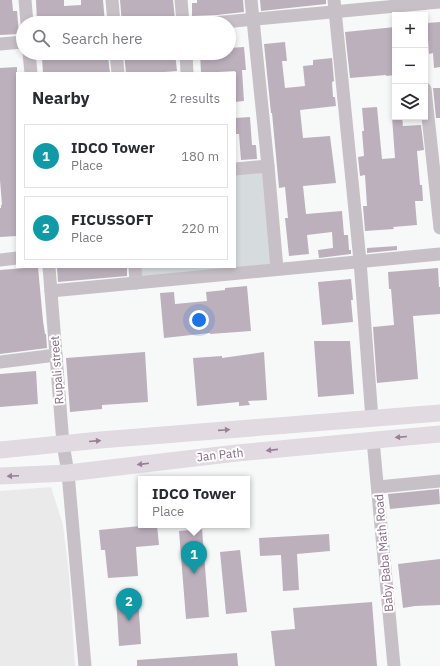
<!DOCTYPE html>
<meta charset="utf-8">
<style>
:root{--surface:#fff;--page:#f2f2f3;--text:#2b2b33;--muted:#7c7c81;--line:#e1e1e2;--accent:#b45309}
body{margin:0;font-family:"IBM Plex Sans",sans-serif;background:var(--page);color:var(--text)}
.controls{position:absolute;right:12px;top:12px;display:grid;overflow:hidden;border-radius:0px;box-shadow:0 2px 6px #0003}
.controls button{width:36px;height:36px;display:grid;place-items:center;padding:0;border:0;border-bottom:1px solid var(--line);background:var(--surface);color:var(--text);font:20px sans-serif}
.you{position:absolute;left:199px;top:320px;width:14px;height:14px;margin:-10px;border:3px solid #fff;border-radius:50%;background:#1a73e8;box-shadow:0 0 0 6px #1a73e833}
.badge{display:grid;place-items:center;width:26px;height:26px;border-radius:50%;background:var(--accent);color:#fff;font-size:13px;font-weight:700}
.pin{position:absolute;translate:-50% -33px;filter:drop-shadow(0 1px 2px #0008)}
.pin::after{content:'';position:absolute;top:21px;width:14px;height:12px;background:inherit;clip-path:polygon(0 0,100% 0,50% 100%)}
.popup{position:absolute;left:138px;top:476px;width:112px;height:52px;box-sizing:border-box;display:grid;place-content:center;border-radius:0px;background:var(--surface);filter:drop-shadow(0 1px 3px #0005);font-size:13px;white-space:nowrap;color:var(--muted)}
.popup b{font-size:15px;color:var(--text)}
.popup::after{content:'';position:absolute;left:50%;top:100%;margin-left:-8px;border:8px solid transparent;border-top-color:var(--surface)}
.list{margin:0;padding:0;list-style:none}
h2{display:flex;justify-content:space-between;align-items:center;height:52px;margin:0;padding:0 16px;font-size:17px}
h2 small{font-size:13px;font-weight:400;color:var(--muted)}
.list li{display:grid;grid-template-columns:26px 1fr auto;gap:12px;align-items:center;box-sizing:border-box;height:64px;margin:0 8px 8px;padding:0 8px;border:1px solid var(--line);border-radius:0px}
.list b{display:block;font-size:15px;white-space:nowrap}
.list p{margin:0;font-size:13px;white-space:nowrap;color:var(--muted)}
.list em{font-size:13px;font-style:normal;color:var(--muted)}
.icon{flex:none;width:22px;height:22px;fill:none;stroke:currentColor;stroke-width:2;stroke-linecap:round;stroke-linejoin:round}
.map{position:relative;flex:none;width:440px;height:666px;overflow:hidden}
.search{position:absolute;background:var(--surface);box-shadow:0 2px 6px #0003;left:16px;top:16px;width:220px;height:44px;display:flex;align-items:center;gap:10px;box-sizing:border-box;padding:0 14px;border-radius:22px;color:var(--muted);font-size:15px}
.panel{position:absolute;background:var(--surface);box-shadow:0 2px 6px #0003;left:16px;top:72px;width:220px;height:196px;border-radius:0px}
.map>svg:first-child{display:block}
</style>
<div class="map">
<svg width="440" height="666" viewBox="0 0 440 666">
<rect width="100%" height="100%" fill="#f7f9f9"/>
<!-- built -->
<path fill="#eaeaeb" d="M 51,487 L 63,525 L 69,574 L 75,666 L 0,666 L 0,491 Z"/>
<!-- green -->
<path fill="#d6dcde" d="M 265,171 L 272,264 L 141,277 L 140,267 L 235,267 L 235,174 Z"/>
<!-- building -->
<g fill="#bcb0bc">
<path d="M 0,0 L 12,0 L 13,11 L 17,11 L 19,34 L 0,35 Z"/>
<path d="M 36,0 L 64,0 L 64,6 L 81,5 L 81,0 L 103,0 L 105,23 L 37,23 Z"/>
<path d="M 120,0 L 173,0 L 175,19 L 146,21 L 146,22 L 122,23 Z"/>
<path d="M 197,0 L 243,0 L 244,12 L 217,15 L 192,16 L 192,3 L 197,3 Z"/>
<path d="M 260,0 L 326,0 L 326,4 L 261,11 Z"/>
<path d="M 440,22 L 440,67 L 434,68 L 433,53 L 429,54 L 427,23 Z"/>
<path d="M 395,27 L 395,75 L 386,76 L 386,75 L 350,78 L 345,32 Z"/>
<path d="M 285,42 L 287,61 L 282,61 L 285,88 L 305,86 L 303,66 L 313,65 L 313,60 L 332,58 L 334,81 L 332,82 L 333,97 L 335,97 L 336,106 L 300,110 L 303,138 L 330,136 L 336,183 L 303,186 L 306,214 L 342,211 L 344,235 L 348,235 L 349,250 L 351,250 L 351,254 L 319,258 L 318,250 L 333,248 L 332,232 L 307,235 L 309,254 L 289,256 L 285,218 L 288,218 L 285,187 L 279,188 L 272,113 L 271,113 L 264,44 Z"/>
<path d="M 244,47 L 246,70 L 242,70 L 244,101 L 235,102 L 235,71 L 201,73 L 200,53 L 229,53 L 229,48 Z"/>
<path d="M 106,53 L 107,53 L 108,57 L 110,73 L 43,73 L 42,58 Z"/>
<path d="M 124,53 L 175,53 L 177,71 L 151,73 L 126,73 Z"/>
<path d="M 17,67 L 17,236 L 0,237 L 0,208 L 1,208 L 1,205 L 2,205 L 0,180 L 0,68 Z"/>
<path d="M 433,88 L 440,88 L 440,118 L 436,118 Z"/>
<path d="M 377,107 L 382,159 L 395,158 L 392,117 L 402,117 L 403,126 L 421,125 L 424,150 L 417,151 L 420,185 L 422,185 L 423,201 L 415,201 L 417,225 L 393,227 L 394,229 L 365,231 L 363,206 L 367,206 L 365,175 L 360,176 L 358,157 L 364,156 L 362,131 L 364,131 L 362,108 Z"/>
<path d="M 250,117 L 252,145 L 256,145 L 257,159 L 241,160 L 239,134 L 235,134 L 235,118 Z"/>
<path d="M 397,246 L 397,250 L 367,253 L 367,248 Z"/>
<path d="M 38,267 L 43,321 L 45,334 L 46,334 L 47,348 L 0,354 L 0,270 Z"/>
<path d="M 57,267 L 127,267 L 127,276 L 58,282 Z"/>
<path d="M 438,268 L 439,287 L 440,287 L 440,314 L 413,316 L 418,379 L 377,383 L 373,327 L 394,325 L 391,289 L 389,289 L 388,272 Z"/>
<path d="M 351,279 L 353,300 L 351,300 L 353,322 L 322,325 L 318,282 Z"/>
<path d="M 247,286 L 251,331 L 210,334 L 210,333 L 164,338 L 160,293 L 174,292 L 175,304 L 207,301 L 206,292 L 225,290 L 225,288 Z"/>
<path d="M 314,341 L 350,341 L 354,394 L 318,397 Z"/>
<path d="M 145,352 L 148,402 L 102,405 L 102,409 L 70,412 L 66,358 Z"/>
<path d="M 264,352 L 267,400 L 248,401 L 250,405 L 239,406 L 239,402 L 197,406 L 193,358 L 222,356 L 222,358 Z"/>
<path d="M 36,371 L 38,404 L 0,407 L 0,374 Z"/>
<path d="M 439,489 L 440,504 L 390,509 L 388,494 Z"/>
<path d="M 151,525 L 157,525 L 159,545 L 136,547 L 138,576 L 108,578 L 105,550 L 101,550 L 99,530 Z"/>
<path d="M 202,529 L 209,617 L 186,619 L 179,531 Z"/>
<path d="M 329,534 L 330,551 L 297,554 L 299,590 L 283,591 L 281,555 L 260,556 L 259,538 Z"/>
<path d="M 240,550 L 247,612 L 226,614 L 220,552 Z"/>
<path d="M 440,559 L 440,605 L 415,606 L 403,608 L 398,564 Z"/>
<path d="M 138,597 L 141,644 L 119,646 L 116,598 Z"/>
<path d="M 372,602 L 377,666 L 275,666 L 271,631 L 295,629 L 293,608 Z"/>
<path d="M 237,653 L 238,666 L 137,666 L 137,660 Z"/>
</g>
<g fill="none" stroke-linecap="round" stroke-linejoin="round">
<!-- minor -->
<g stroke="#c8c0c7" stroke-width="13">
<path d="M 25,0 L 27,23"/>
<path d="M 112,0 L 114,23"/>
<path d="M 181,0 L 183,23"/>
<path d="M 251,0 L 268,166 L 277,269"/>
<path d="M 334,0 L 360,261 L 372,419"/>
<path d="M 213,23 L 440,2"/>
<path d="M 0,44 L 23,42"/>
<path d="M 29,53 L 31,73"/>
<path d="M 116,53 L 118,73"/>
<path d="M 186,53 L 187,73"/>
<path d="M 425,89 L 440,228"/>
<path d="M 235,169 L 268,166"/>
<path d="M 0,260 L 17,258"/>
<path d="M 49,267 L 63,444 L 68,473 L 85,666"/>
<path d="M 135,267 L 136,283"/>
<path d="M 51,291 L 440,254"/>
<path d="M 0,362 L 56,355"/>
<path d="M 373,440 L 394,666"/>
<path d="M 378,487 L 440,481"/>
</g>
<!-- major -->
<g stroke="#e1dae1" stroke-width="17">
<path d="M 0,450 L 100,440 L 440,413"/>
<path d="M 0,476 L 68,473 L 237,453 L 440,434"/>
</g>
</g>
<!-- one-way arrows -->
<defs><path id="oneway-solid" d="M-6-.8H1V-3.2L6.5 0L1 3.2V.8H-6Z"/></defs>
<g fill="#988096">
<use href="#oneway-solid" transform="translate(224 430) rotate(-4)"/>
<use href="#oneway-solid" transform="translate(401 437) rotate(175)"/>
<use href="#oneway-solid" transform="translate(95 441) rotate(-5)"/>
<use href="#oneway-solid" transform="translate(272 450) rotate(174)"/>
<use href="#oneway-solid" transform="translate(143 464) rotate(173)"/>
<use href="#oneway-solid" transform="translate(13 476) rotate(177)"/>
</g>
<g text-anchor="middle" stroke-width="4" stroke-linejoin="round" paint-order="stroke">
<!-- street labels -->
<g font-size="12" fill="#866a83" stroke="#fff">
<text transform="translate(57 370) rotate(-94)" y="4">Rupali street</text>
<text transform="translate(220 455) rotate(-6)" y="4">Jan Path</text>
<text transform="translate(384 553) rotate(-95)" y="4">Baby Baba Math Road</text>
</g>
</g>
</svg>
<div class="controls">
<button>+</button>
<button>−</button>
<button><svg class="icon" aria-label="layers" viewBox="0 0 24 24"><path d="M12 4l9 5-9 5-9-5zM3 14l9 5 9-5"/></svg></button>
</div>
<div class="you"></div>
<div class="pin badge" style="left:194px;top:574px;background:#0f9aa8">1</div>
<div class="popup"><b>IDCO Tower</b>Place</div>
<div class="pin badge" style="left:129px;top:621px;background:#0f9aa8">2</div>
<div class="search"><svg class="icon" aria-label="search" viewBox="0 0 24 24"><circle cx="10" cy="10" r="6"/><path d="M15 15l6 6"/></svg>Search here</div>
<section class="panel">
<h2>Nearby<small>2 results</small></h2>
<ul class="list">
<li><span class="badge" style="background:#0f9aa8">1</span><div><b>IDCO Tower</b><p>Place</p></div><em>180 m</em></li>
<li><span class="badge" style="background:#0f9aa8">2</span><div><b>FICUSSOFT</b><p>Place</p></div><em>220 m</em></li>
</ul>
</section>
</div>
